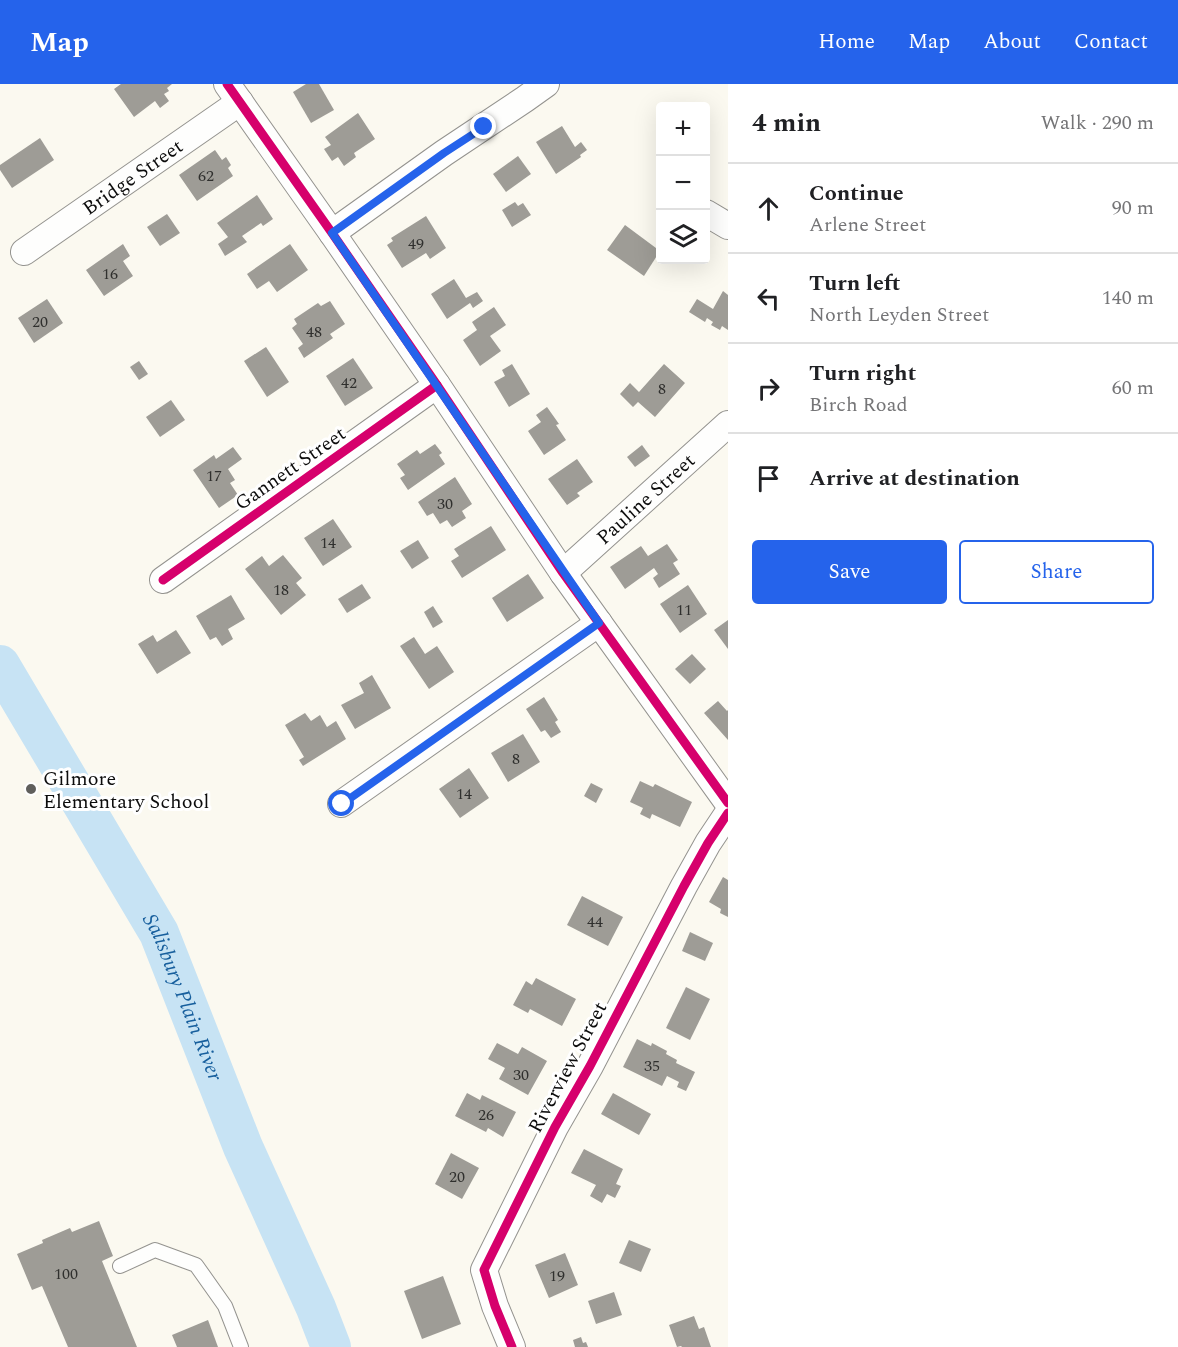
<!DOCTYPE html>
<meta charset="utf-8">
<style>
:root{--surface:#fff;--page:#f6f6f6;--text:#202124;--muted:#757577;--line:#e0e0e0;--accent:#2563eb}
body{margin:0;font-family:Spectral,serif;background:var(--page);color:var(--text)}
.controls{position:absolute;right:18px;top:18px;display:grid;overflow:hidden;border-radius:6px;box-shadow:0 6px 24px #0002}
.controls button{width:54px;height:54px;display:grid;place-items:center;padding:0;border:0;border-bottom:2px solid var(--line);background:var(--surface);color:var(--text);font:30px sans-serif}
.stop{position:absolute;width:18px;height:18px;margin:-14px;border:4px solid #2563eb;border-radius:50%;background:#fff}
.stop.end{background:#2563eb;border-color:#fff;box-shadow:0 2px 6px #0008}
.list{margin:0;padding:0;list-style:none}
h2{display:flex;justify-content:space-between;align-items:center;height:78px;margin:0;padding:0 24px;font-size:26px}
h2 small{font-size:20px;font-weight:400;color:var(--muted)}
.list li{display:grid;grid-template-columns:39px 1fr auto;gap:18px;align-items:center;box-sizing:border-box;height:90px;padding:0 24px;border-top:2px solid var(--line)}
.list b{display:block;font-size:22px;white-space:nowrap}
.list p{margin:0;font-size:20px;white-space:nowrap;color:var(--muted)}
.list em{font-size:20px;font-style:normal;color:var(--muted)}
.actions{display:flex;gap:12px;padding:18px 24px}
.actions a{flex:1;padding:14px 0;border:2px solid var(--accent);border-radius:6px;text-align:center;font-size:21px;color:var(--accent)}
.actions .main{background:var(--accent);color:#fff}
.icon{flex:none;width:33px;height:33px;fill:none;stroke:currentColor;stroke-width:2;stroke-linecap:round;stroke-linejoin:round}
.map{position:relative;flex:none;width:728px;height:1263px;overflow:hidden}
header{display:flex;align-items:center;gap:36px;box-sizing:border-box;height:84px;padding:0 30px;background:var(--accent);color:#fff}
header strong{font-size:28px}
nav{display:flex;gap:33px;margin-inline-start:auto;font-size:21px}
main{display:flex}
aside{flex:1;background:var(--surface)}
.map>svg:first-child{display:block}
</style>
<header>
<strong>Map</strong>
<nav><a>Home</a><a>Map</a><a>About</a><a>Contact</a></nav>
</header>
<main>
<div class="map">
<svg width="728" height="1263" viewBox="0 0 728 1263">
<rect width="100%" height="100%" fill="#fbf9f0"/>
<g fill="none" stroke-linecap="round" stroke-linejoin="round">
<!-- river -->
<path stroke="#c7e3f4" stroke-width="40" id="s1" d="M 0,581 L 159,849 L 243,1063 L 316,1224 L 331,1263"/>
</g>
<!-- building -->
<g fill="#9e9c96">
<path d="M 121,0 L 172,0 L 167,4 L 169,7 L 164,10 L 169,17 L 160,24 L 155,17 L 134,33 L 114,5 Z"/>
<path d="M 306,0 L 319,0 L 334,26 L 311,39 L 293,8 Z"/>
<path d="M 358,29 L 375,55 L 354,69 L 356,73 L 344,82 L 338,73 L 332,77 L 324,65 L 331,61 L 325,53 Z"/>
<path d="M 562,42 L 575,63 L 581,58 L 587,66 L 580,71 L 581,73 L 556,90 L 536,58 Z"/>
<path d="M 40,54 L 54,76 L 12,104 L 0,86 L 0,81 Z"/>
<path d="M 215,66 L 222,76 L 226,73 L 231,81 L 228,84 L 233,92 L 197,117 L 179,91 Z"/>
<path d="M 518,72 L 531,90 L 506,108 L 493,90 Z"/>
<path d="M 257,111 L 273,135 L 263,142 L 261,139 L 242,152 L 247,158 L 225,172 L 218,160 L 228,153 L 217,139 Z"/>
<path d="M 515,118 L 518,122 L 523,119 L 531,131 L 512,143 L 502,126 Z"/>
<path d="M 167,130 L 180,149 L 160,162 L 147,143 Z"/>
<path d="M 426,132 L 446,164 L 430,175 L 426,169 L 402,184 L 387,161 L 393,157 L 391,154 Z"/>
<path d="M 625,141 L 660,167 L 644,192 L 607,166 Z"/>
<path d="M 123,160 L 130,172 L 123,177 L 133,192 L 104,212 L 86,186 Z"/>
<path d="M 290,160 L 308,186 L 277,208 L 269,197 L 257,205 L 247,190 Z"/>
<path d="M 454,195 L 466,214 L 477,208 L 483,217 L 473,224 L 470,219 L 447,235 L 431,210 Z"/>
<path d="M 723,207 L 728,211 L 728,246 L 722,242 L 720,246 L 711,241 L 713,238 L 707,234 L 705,238 L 689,228 L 697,215 L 713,225 Z"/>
<path d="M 47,215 L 63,239 L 34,259 L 18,234 Z"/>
<path d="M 330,217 L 345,240 L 330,250 L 333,254 L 304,274 L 298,264 L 303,260 L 292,244 L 297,240 L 294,235 L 318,219 L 321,222 Z"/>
<path d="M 494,223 L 506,241 L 490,252 L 501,267 L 480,282 L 463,256 L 477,246 L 472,238 Z"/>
<path d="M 266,263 L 289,298 L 267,313 L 244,277 Z"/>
<path d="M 353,274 L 373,304 L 345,322 L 326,292 Z"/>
<path d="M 139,277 L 148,290 L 139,296 L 130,283 Z"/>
<path d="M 512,280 L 530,310 L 509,323 L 494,298 L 505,292 L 502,286 Z"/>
<path d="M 664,280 L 685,299 L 655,333 L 638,318 L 633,323 L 620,310 L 630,299 L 639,308 Z"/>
<path d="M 171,316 L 185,336 L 160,353 L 146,333 Z"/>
<path d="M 547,323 L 559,340 L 556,341 L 566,356 L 544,371 L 528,347 L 541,338 L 536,331 Z"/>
<path d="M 435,360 L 442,369 L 439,371 L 445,380 L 408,406 L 400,394 L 405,391 L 397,380 L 417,366 L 420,370 Z"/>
<path d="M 642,361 L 650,372 L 635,383 L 627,373 Z"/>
<path d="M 233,363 L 242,375 L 228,385 L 235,396 L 230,399 L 238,411 L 219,424 L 193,386 L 214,371 L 216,375 Z"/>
<path d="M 577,375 L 593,398 L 577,409 L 580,412 L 567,421 L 548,395 Z"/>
<path d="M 455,393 L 472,420 L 462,427 L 466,434 L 452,443 L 447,436 L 440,440 L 433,429 L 427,432 L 418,418 Z"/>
<path d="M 333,435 L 352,463 L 323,482 L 304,454 Z"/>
<path d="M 491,442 L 506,466 L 462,494 L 451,477 L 459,472 L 454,465 Z"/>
<path d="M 418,456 L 429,474 L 412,485 L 400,467 Z"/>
<path d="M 667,460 L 678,476 L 673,479 L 680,490 L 659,504 L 653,494 L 658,490 L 654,484 L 625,505 L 610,483 L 641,462 L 648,472 Z"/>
<path d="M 283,471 L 302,494 L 296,499 L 306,511 L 281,531 L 245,485 L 262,472 L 269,482 Z"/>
<path d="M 528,490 L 544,514 L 507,538 L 492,514 Z"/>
<path d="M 362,500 L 371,514 L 347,529 L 338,515 Z"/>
<path d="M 688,501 L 707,530 L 680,549 L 660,520 Z"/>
<path d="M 231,511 L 245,535 L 228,545 L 233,555 L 222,562 L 216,553 L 210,556 L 196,532 Z"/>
<path d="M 433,522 L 443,538 L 433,544 L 424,528 Z"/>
<path d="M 728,536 L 728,565 L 714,546 Z"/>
<path d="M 176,546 L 191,569 L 157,590 L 138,560 L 153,551 L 157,558 Z"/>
<path d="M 414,553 L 425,570 L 437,562 L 454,588 L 429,605 L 400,562 Z"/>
<path d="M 692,570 L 706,585 L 690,600 L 675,585 Z"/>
<path d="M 372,591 L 391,624 L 355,645 L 341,621 L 364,609 L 359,599 Z"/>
<path d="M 544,613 L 558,636 L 555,638 L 561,648 L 551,654 L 545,646 L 541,648 L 526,625 Z"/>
<path d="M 718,617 L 727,627 L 728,626 L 728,656 L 704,629 Z"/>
<path d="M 305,629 L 311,637 L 320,631 L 327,643 L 336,637 L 346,655 L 303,682 L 299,676 L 304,673 L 285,641 Z"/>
<path d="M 523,650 L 540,678 L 508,698 L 491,669 Z"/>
<path d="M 469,684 L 489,714 L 460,734 L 439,705 Z"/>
<path d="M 640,697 L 653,703 L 655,700 L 692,718 L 680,743 L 652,730 L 650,735 L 640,730 L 643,724 L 630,718 Z"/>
<path d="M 591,699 L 603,705 L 596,719 L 584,712 Z"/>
<path d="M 723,793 L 728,796 L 728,833 L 720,829 L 721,825 L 709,818 Z"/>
<path d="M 582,812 L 623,833 L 608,862 L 567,841 Z"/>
<path d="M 690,848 L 713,859 L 705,877 L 682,867 Z"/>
<path d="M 536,894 L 576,915 L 562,942 L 530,925 L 528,929 L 513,921 L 526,897 L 532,901 Z"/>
<path d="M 686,903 L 710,915 L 690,956 L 666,944 Z"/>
<path d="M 637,955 L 651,962 L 652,959 L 667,967 L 666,970 L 677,976 L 676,979 L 695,988 L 686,1007 L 677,1003 L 679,998 L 667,992 L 662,1002 L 623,983 Z"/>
<path d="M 497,959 L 518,970 L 522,963 L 547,977 L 528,1011 L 499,995 L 505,984 L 488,975 Z"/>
<path d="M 467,1009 L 480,1016 L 482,1011 L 516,1028 L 503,1053 L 488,1044 L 486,1048 L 455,1032 Z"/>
<path d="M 613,1009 L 651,1030 L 639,1051 L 601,1030 Z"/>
<path d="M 584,1065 L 623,1085 L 616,1100 L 621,1102 L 615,1114 L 607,1110 L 602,1119 L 590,1112 L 596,1101 L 571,1089 Z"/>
<path d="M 451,1069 L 479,1084 L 462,1115 L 435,1100 Z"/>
<path d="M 99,1137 L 113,1172 L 102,1177 L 137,1263 L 68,1263 L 42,1202 L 32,1206 L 17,1170 L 43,1159 L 42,1156 L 70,1144 L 72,1148 Z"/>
<path d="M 629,1156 L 651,1165 L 641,1188 L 619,1179 Z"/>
<path d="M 565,1169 L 578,1201 L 549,1214 L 535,1181 Z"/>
<path d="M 443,1192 L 461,1240 L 422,1255 L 404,1207 Z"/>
<path d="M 614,1208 L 622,1231 L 596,1240 L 588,1217 Z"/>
<path d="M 694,1232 L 699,1245 L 704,1243 L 711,1263 L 682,1263 L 681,1262 L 677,1263 L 669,1241 Z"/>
<path d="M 208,1236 L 218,1263 L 177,1263 L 172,1251 Z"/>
<path d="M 581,1253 L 583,1259 L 586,1258 L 588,1263 L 575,1263 L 573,1256 Z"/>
</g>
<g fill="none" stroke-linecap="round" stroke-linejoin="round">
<!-- service casing -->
<g stroke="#94938f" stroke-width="16">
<path id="service" d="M 120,1182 L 155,1166 L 196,1181 L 225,1222 L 241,1263"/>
</g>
<!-- minor casing -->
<g stroke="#94938f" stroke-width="28">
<g id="minor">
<path d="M 227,0 L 332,149 L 437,301 L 563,489 L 728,719"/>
<path d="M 706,129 L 728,142"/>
<path d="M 332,149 L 444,69 L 525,15 L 546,0"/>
<path id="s2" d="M 24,168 L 240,18"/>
<path id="s3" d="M 563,489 L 728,340"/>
<path d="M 163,496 L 437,301"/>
<path d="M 341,720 L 599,539"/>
<path d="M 512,1263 L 495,1222 L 484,1186 L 555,1043 L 590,982 L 684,802 L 708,759 L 728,729"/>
</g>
</g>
<!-- service -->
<use href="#service" stroke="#fefefd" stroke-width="14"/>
<!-- minor -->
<use href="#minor" stroke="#fefefd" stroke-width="26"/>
<!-- cycleway casing -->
<g stroke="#fff" stroke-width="13">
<g id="cycleway">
<path d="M 227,0 L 332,149 L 437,301 L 563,489 L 728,719"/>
<path d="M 163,496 L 437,301"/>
<path d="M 512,1263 L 495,1222 L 484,1186 L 555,1043 L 590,982 L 684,802 L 708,759 L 728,729"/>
</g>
</g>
<!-- cycleway -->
<use href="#cycleway" stroke="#d6006c" stroke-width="9"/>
</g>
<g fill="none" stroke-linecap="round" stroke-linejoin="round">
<!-- route -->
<path stroke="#2563eb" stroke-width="8" d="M 342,720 L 599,539 L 332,149 L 444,69 L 484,43"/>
</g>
<!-- markers -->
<circle fill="#605f5c" stroke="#fff" stroke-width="2" cx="31" cy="705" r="6"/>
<g text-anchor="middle" stroke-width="6" stroke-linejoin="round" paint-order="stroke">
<!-- number labels -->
<g font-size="16" fill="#30302e">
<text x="206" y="97">62</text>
<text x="416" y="165">49</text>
<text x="110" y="195">16</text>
<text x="40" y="243">20</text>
<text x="314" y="253">48</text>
<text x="349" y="304">42</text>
<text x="662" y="310">8</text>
<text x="214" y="397">17</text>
<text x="445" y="425">30</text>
<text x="328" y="464">14</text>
<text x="281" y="511">18</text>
<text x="684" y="531">11</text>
<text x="516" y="680">8</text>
<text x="464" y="715">14</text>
<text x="595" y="843">44</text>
<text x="652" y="987">35</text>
<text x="521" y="996">30</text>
<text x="486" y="1036">26</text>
<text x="457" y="1098">20</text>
<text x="66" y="1195">100</text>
<text x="557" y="1197">19</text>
</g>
<!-- street labels -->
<g font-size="20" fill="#0c0c0c" stroke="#fff">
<text dy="7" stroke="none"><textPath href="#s2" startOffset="132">Bridge Street</textPath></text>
<text transform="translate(290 384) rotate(-35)" y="7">Gannett Street</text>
<text dy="7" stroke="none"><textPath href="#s3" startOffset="111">Pauline Street</textPath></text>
<text transform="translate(567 983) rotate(-62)" y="7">Riverview Street</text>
</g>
<!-- poi labels -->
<g font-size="20" fill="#0c0c0c" stroke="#fff" text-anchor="start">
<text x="43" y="701">Gilmore<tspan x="43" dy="23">Elementary School</tspan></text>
</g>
<!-- water labels -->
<g font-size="21" font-style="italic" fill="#175f9d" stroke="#fff">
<text dy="7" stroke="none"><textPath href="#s1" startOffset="380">Salisbury Plain River</textPath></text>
</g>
</g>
</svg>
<div class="controls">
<button>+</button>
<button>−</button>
<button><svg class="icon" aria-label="layers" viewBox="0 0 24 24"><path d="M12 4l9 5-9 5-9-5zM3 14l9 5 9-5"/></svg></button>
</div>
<div class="stop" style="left:342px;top:720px"></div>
<div class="stop end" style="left:484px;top:43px"></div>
</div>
<aside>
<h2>4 min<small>Walk · 290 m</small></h2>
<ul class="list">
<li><svg class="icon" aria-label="ahead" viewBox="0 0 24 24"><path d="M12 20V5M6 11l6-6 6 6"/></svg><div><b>Continue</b><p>Arlene Street</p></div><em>90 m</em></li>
<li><svg class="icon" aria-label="left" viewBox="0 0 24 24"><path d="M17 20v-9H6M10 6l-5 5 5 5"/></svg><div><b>Turn left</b><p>North Leyden Street</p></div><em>140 m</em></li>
<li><svg class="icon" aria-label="right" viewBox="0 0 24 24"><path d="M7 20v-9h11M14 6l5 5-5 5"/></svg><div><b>Turn right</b><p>Birch Road</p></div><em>60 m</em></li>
<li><svg class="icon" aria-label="arrive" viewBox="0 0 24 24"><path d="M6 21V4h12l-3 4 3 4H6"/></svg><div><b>Arrive at destination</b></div></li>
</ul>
<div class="actions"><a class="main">Save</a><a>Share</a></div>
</aside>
</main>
